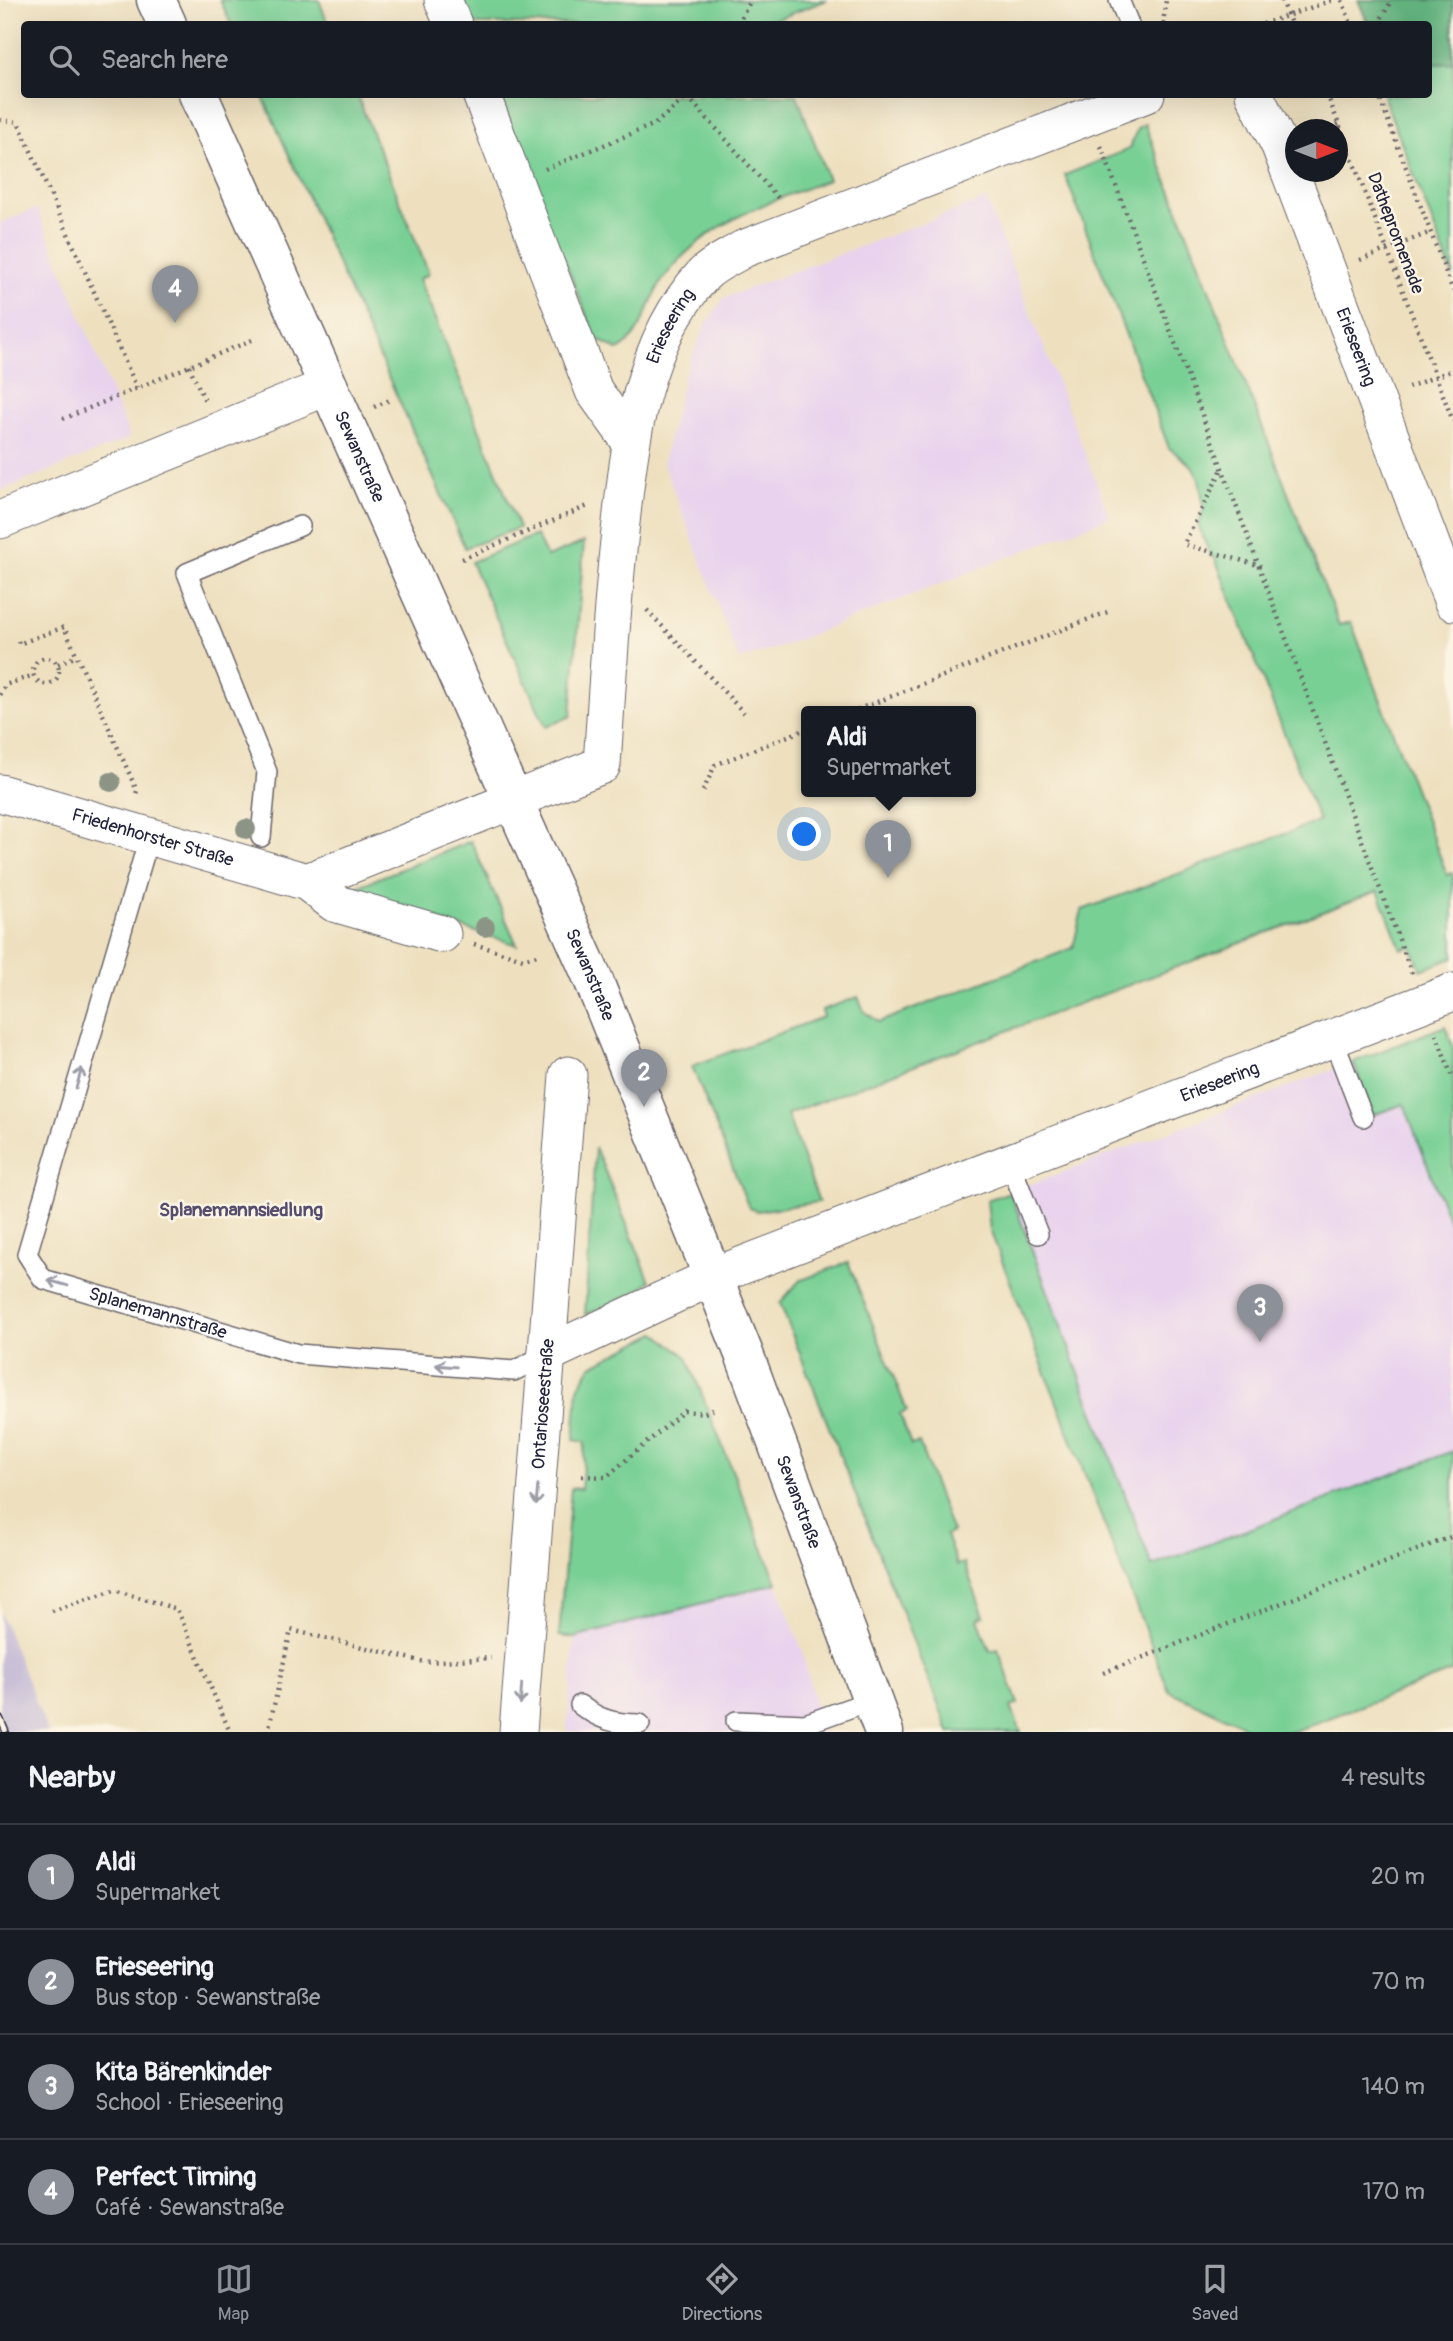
<!DOCTYPE html>
<meta charset="utf-8">
<style>
:root{--surface:#171b24;--page:#20242c;--text:#f1f3f6;--muted:#9ea1a6;--line:#363941;--accent:#8c9099}
body{margin:0;font-family:Pangolin,sans-serif;background:var(--page);color:var(--text)}
.compass{position:absolute;left:1285px;top:119px;width:63px;height:63px;border-radius:50%;background:var(--surface);box-shadow:0 7px 28px #0002;rotate:90deg}
.you{position:absolute;left:805px;top:835px;width:24px;height:24px;margin:-18px;border:5px solid #fff;border-radius:50%;background:#1a73e8;box-shadow:0 0 0 10px #1a73e833}
.badge{display:grid;place-items:center;width:46px;height:46px;border-radius:50%;background:var(--accent);color:#fff;font-size:23px;font-weight:700}
.pin{position:absolute;translate:-50% -58px;filter:drop-shadow(0 2px 4px #0008)}
.pin::after{content:'';position:absolute;top:37px;width:24px;height:21px;background:inherit;clip-path:polygon(0 0,100% 0,50% 100%)}
.popup{position:absolute;left:801px;top:706px;width:175px;height:91px;box-sizing:border-box;display:grid;place-content:center;border-radius:7px;background:var(--surface);filter:drop-shadow(0 2px 5px #0005);font-size:23px;white-space:nowrap;color:var(--muted)}
.popup b{font-size:26px;color:var(--text)}
.popup::after{content:'';position:absolute;left:50%;top:100%;margin-left:-14px;border:14px solid transparent;border-top-color:var(--surface)}
.list{margin:0;padding:0;list-style:none}
h2{display:flex;justify-content:space-between;align-items:center;height:91px;margin:0;padding:0 28px;font-size:30px}
h2 small{font-size:23px;font-weight:400;color:var(--muted)}
.list li{display:grid;grid-template-columns:46px 1fr auto;gap:21px;align-items:center;box-sizing:border-box;height:105px;padding:0 28px;border-top:2px solid var(--line)}
.list b{display:block;font-size:26px;white-space:nowrap}
.list p{margin:0;font-size:23px;white-space:nowrap;color:var(--muted)}
.list em{font-size:23px;font-style:normal;color:var(--muted)}
.icon{flex:none;width:38px;height:38px;fill:none;stroke:currentColor;stroke-width:2;stroke-linecap:round;stroke-linejoin:round}
.map{position:relative;flex:none;width:1453px;height:1732px;overflow:hidden}
.search{position:absolute;background:var(--surface);box-shadow:0 7px 28px #0002;left:21px;right:21px;top:21px;height:77px;display:flex;align-items:center;gap:18px;box-sizing:border-box;padding:0 24px;border-radius:7px;color:var(--muted);font-size:26px}
.sheet{height:511px;background:var(--surface)}
nav{display:flex;justify-content:space-around;align-items:center;box-sizing:border-box;height:98px;border-top:2px solid var(--line);background:var(--surface);font-size:19px;color:var(--muted)}
nav a{display:grid;justify-items:center;gap:4px}
nav .on{color:var(--accent)}
.map>svg:first-child{display:block}
</style>
<div class="map">
<svg width="1453" height="1732" viewBox="0 0 1453 1732">
<rect width="100%" height="100%" fill="#fcf5e5"/>
<filter id="ink" filterUnits="userSpaceOnUse"><feTurbulence type="fractalNoise" baseFrequency=".0143" numOctaves="2"/><feDisplacementMap in="SourceGraphic" scale="14" xChannelSelector="R" yChannelSelector="G"/><feConvolveMatrix kernelMatrix="1 2 1 2 8 2 1 2 1" color-interpolation-filters="sRGB"/></filter>
<filter id="wash" filterUnits="userSpaceOnUse"><feTurbulence type="fractalNoise" baseFrequency=".00686" numOctaves="4" result="noise"/><feDisplacementMap in="SourceGraphic" scale="28" xChannelSelector="R" yChannelSelector="G"/><feGaussianBlur stdDeviation="1.57" result="paint"/><feColorMatrix in="noise" values="0 0 0 0 0 0 0 0 0 0 0 0 0 0 0 0 0 1.4 0 .05"/><feComposite in="paint" operator="in"/></filter>
<g filter="url(#wash)">
<rect width="100%" height="100%" fill="#eee0bf"/>
<!-- built -->
<g fill="#e8d2ee">
<path d="M 986,199 L 1110,517 L 785,645 L 739,660 L 663,463 L 684,376 L 705,326 L 724,298 Z"/>
<path d="M 37,208 L 130,438 L 0,491 L 0,223 Z"/>
<path d="M 1353,1062 L 1373,1115 L 1404,1104 L 1453,1232 L 1453,1451 L 1152,1566 L 1010,1192 Z"/>
<path d="M 777,1583 L 802,1650 L 822,1732 L 567,1732 L 574,1638 Z"/>
</g>
<!-- industrial -->
<path fill="#c9bfd7" d="M 0,1612 L 48,1732 L 0,1732 Z"/>
<!-- green -->
<g fill="#79d095" stroke="#4e7968" stroke-width="2">
<path d="M 220,0 L 319,0 L 328,24 L 231,24 Z"/>
<path d="M 460,0 L 827,0 L 772,21 L 772,24 L 470,24 Z"/>
<path d="M 1453,63 L 1453,276 L 1383,95 L 1428,94 L 1429,64 Z"/>
<path d="M 262,95 L 357,95 L 429,274 L 419,279 L 519,528 L 465,548 Z"/>
<path d="M 498,95 L 797,95 L 828,180 C 765,204 705,222 664,278 C 647,301 644,336 618,350 L 596,339 L 565,261 L 559,260 Z"/>
<path d="M 1145,124 L 1339,625 L 1351,622 L 1447,875 L 1453,873 L 1453,958 L 1421,970 L 1411,946 L 1401,949 L 1378,891 L 787,1114 L 819,1202 L 757,1211 L 749,1208 L 692,1066 L 823,1017 L 822,1010 L 858,997 L 864,1011 L 879,1022 L 1073,948 L 1082,910 L 1319,821 L 1214,556 L 1211,557 L 1198,525 L 1204,507 L 1199,479 L 1192,466 L 1169,448 L 1065,175 L 1129,149 L 1138,128 Z"/>
<path d="M 536,535 L 547,557 L 584,542 L 571,716 L 546,727 L 471,562 Z"/>
<path d="M 471,841 L 517,945 L 346,891 Z"/>
<path d="M 1445,1026 L 1453,1046 L 1453,1232 L 1404,1104 L 1373,1115 L 1353,1062 Z"/>
<path d="M 595,1147 L 650,1281 L 635,1293 L 585,1315 Z"/>
<path d="M 1010,1192 L 1152,1566 L 1453,1451 L 1453,1671 L 1292,1732 L 1249,1732 L 1240,1724 L 1169,1691 L 990,1230 L 987,1200 Z"/>
<path d="M 848,1262 L 907,1411 L 900,1414 L 911,1445 L 919,1443 L 952,1532 L 946,1535 L 957,1565 L 964,1563 L 984,1616 L 978,1619 L 990,1651 L 998,1649 L 1018,1704 L 1011,1707 L 1021,1732 L 949,1732 L 780,1303 L 799,1281 Z"/>
<path d="M 656,1333 L 687,1357 L 777,1583 L 574,1638 L 559,1636 L 571,1488 L 581,1489 L 585,1442 L 574,1440 L 578,1388 L 591,1366 Z"/>
</g>
<!-- forest -->
<path fill="#62b27e" stroke="#426a5c" stroke-width="2" d="M 1358,0 L 1453,0 L 1453,63 L 1429,64 L 1428,24 L 1368,24 Z"/>
</g>
<g filter="url(#ink)">
<g fill="none" stroke-linecap="round" stroke-linejoin="round">
<!-- service casing -->
<g stroke="#696469" stroke-width="22">
<g id="service">
<path d="M 1119,0 L 1129,24"/>
<path d="M 261,837 L 267,772 L 187,573 L 300,526"/>
<path id="s1" d="M 149,838 L 27,1254 L 43,1279 L 298,1354 L 514,1371 L 547,1354"/>
<path d="M 1333,1039 L 1363,1117"/>
<path d="M 1010,1163 L 1038,1234"/>
<path d="M 580,1705 C 600,1720 615,1724 640,1724"/>
<path d="M 736,1721 L 805,1724 L 872,1700"/>
</g>
</g>
<!-- minor casing -->
<g stroke="#696469" stroke-width="39">
<g id="minor">
<path d="M 443,0 L 453,24"/>
<path d="M 481,94 L 594,391 L 630,441"/>
<path id="s2" d="M 1254,94 L 1280,146 L 1453,602"/>
<path d="M 0,520 L 329,386"/>
<path id="s3" d="M 0,793 L 307,882 L 334,903 L 442,934"/>
<path id="s4" d="M 307,882 L 602,765 C 607,690 611,615 619,541 C 629,450 638,346 703,275 C 713,264 731,257 743,249 L 1146,94"/>
<path id="s5" d="M 547,1354 L 712,1277 L 1453,992"/>
<path id="s6" d="M 518,1732 L 568,1075"/>
</g>
</g>
<!-- tertiary casing -->
<g stroke="#696469" stroke-width="41">
<g id="tertiary">
<path d="M 156,0 L 167,24"/>
<path id="s7" d="M 198,94 L 593,979 L 744,1354 L 884,1732"/>
</g>
</g>
<!-- path -->
<g stroke="#696469" stroke-width="4.5" stroke-dasharray="2 5" stroke-linecap="butt">
<path d="M 1282,0 L 1291,24"/>
<path d="M 1342,0 L 1351,24"/>
<path d="M 738,24 L 751,0"/>
<path d="M 1163,24 L 1166,0"/>
<path d="M 1263,24 L 1333,0"/>
<path d="M 1378,24 L 1392,0"/>
<path d="M 1327,94 L 1453,421"/>
<path d="M 1378,94 L 1453,291"/>
<path d="M 688,97 L 778,198"/>
<path d="M 0,120 L 18,122 L 137,388"/>
<path d="M 1324,130 L 1339,124"/>
<path d="M 1101,146 L 1412,974"/>
<path d="M 545,169 L 655,124 L 690,94"/>
<path d="M 1360,260 L 1431,232"/>
<path d="M 189,366 L 205,401"/>
<path d="M 1408,387 L 1453,370"/>
<path d="M 374,407 L 390,400"/>
<path d="M 63,419 L 252,340"/>
<path d="M 1221,471 L 1184,544 L 1261,566"/>
<path d="M 462,559 L 588,506"/>
<path d="M 647,610 L 744,713"/>
<path d="M 18,641 L 19,644 L 64,627 L 137,791 L 135,797"/>
<circle cx="46" cy="671" r="13"/>
<path d="M 58,664 L 77,656"/>
<path d="M 0,695 L 5,685 L 34,675"/>
<path d="M 851,712 L 1110,611"/>
<path d="M 703,791 L 715,765 L 806,729"/>
<path d="M 474,944 L 523,959 L 537,955"/>
<path d="M 1436,1034 L 1453,1079"/>
<path d="M 582,1476 L 606,1477 L 684,1411 L 704,1413 L 716,1409"/>
<path d="M 52,1611 L 114,1590 L 177,1609 L 230,1732"/>
<path d="M 1103,1673 L 1453,1536"/>
<path d="M 268,1732 L 291,1630 L 425,1662 L 491,1658"/>
</g>
<!-- service -->
<use href="#service" stroke="#fff" stroke-width="19"/>
<!-- minor -->
<use href="#minor" stroke="#fff" stroke-width="37"/>
<!-- tertiary -->
<use href="#tertiary" stroke="#fff" stroke-width="38"/>
<!-- rail casing -->
<g stroke="#22223b" stroke-width="8">
<path id="rail" d="M 0,1718 L 6,1732"/>
</g>
<!-- rail -->
<use href="#rail" stroke="#fcf5e5" stroke-width="5" stroke-dasharray="16" stroke-linecap="butt"/>
</g>
<!-- trees -->
<g fill="#8c9485">
<circle cx="111" cy="782" r="10"/>
<circle cx="246" cy="829" r="10"/>
<circle cx="485" cy="927" r="10"/>
</g>
<!-- one-way arrows -->
<defs><path id="oneway-shaft" d="M-6 0H5M1.5-3L5.5 0L1.5 3" fill="none" stroke-width="1.6" stroke-linecap="round" stroke-linejoin="round" transform="scale(1.75)"/></defs>
<g stroke="#9c9ca7">
<use href="#oneway-shaft" transform="translate(79 1078) rotate(-74)"/>
<use href="#oneway-shaft" transform="translate(58 1283) rotate(-164)"/>
<use href="#oneway-shaft" transform="translate(446 1366) rotate(-175)"/>
<use href="#oneway-shaft" transform="translate(537 1495) rotate(95)"/>
<use href="#oneway-shaft" transform="translate(521 1694) rotate(94)"/>
</g>
</g>
<g text-anchor="middle" stroke-width="5" stroke-linejoin="round" paint-order="stroke">
<!-- street labels -->
<g font-size="18" fill="#22223b" stroke="#fcf5e5">
<text transform="translate(1396 233) rotate(69)" y="6">Dathepromenade</text>
<text dy="6" stroke="none"><textPath href="#s4" startOffset="765">Erieseering</textPath></text>
<text dy="6" stroke="none"><textPath href="#s2" startOffset="273">Erieseering</textPath></text>
<text dy="6" stroke="none"><textPath href="#s7" startOffset="397">Sewanstraße</textPath></text>
<text dy="6" stroke="none"><textPath href="#s3" startOffset="159">Friedenhorster Straße</textPath></text>
<text dy="6" stroke="none"><textPath href="#s7" startOffset="964">Sewanstraße</textPath></text>
<text dy="6" stroke="none"><textPath href="#s5" startOffset="726">Erieseering</textPath></text>
<text dy="6" stroke="none"><textPath href="#s1" startOffset="583">Splanemannstraße</textPath></text>
<text dy="6" stroke="none"><textPath href="#s6" startOffset="329">Ontarioseestraße</textPath></text>
<text dy="6" stroke="none"><textPath href="#s7" startOffset="1531">Sewanstraße</textPath></text>
</g>
<!-- neighbourhood labels -->
<g font-size="19" font-weight="bold" fill="#554e6e" stroke="#fcf5e5">
<text x="241" y="1216">Splanemannsiedlung</text>
</g>
</g>
</svg>
<svg class="compass" viewBox="-18 -18 36 36"><path d="M0-13l5 13h-10z" fill="#e53935"/><path d="M0 13l5-13h-10z" fill="#9ea1a6"/></svg>
<div class="you"></div>
<div class="pin badge" style="left:888px;top:878px">1</div>
<div class="popup"><b>Aldi</b>Supermarket</div>
<div class="pin badge" style="left:644px;top:1107px">2</div>
<div class="pin badge" style="left:1260px;top:1342px">3</div>
<div class="pin badge" style="left:175px;top:323px">4</div>
<div class="search"><svg class="icon" aria-label="search" viewBox="0 0 24 24"><circle cx="10" cy="10" r="6"/><path d="M15 15l6 6"/></svg>Search here</div>
</div>
<section class="sheet">
<h2>Nearby<small>4 results</small></h2>
<ul class="list">
<li><span class="badge">1</span><div><b>Aldi</b><p>Supermarket</p></div><em>20 m</em></li>
<li><span class="badge">2</span><div><b>Erieseering</b><p>Bus stop · Sewanstraße</p></div><em>70 m</em></li>
<li><span class="badge">3</span><div><b>Kita Bärenkinder</b><p>School · Erieseering</p></div><em>140 m</em></li>
<li><span class="badge">4</span><div><b>Perfect Timing</b><p>Café · Sewanstraße</p></div><em>170 m</em></li>
</ul>
</section>
<nav>
<a class="on"><svg class="icon" aria-label="map" viewBox="0 0 24 24"><path d="M3 6l6-2 6 2 6-2v14l-6 2-6-2-6 2zM9 4v14M15 6v14"/></svg>Map</a>
<a><svg class="icon" aria-label="directions" viewBox="0 0 24 24"><path d="M12 3l9 9-9 9-9-9zM9 14v-3h6M13 9l2 2-2 2"/></svg>Directions</a>
<a><svg class="icon" aria-label="saved" viewBox="0 0 24 24"><path d="M7 4h10v16l-5-4-5 4z"/></svg>Saved</a>
</nav>
